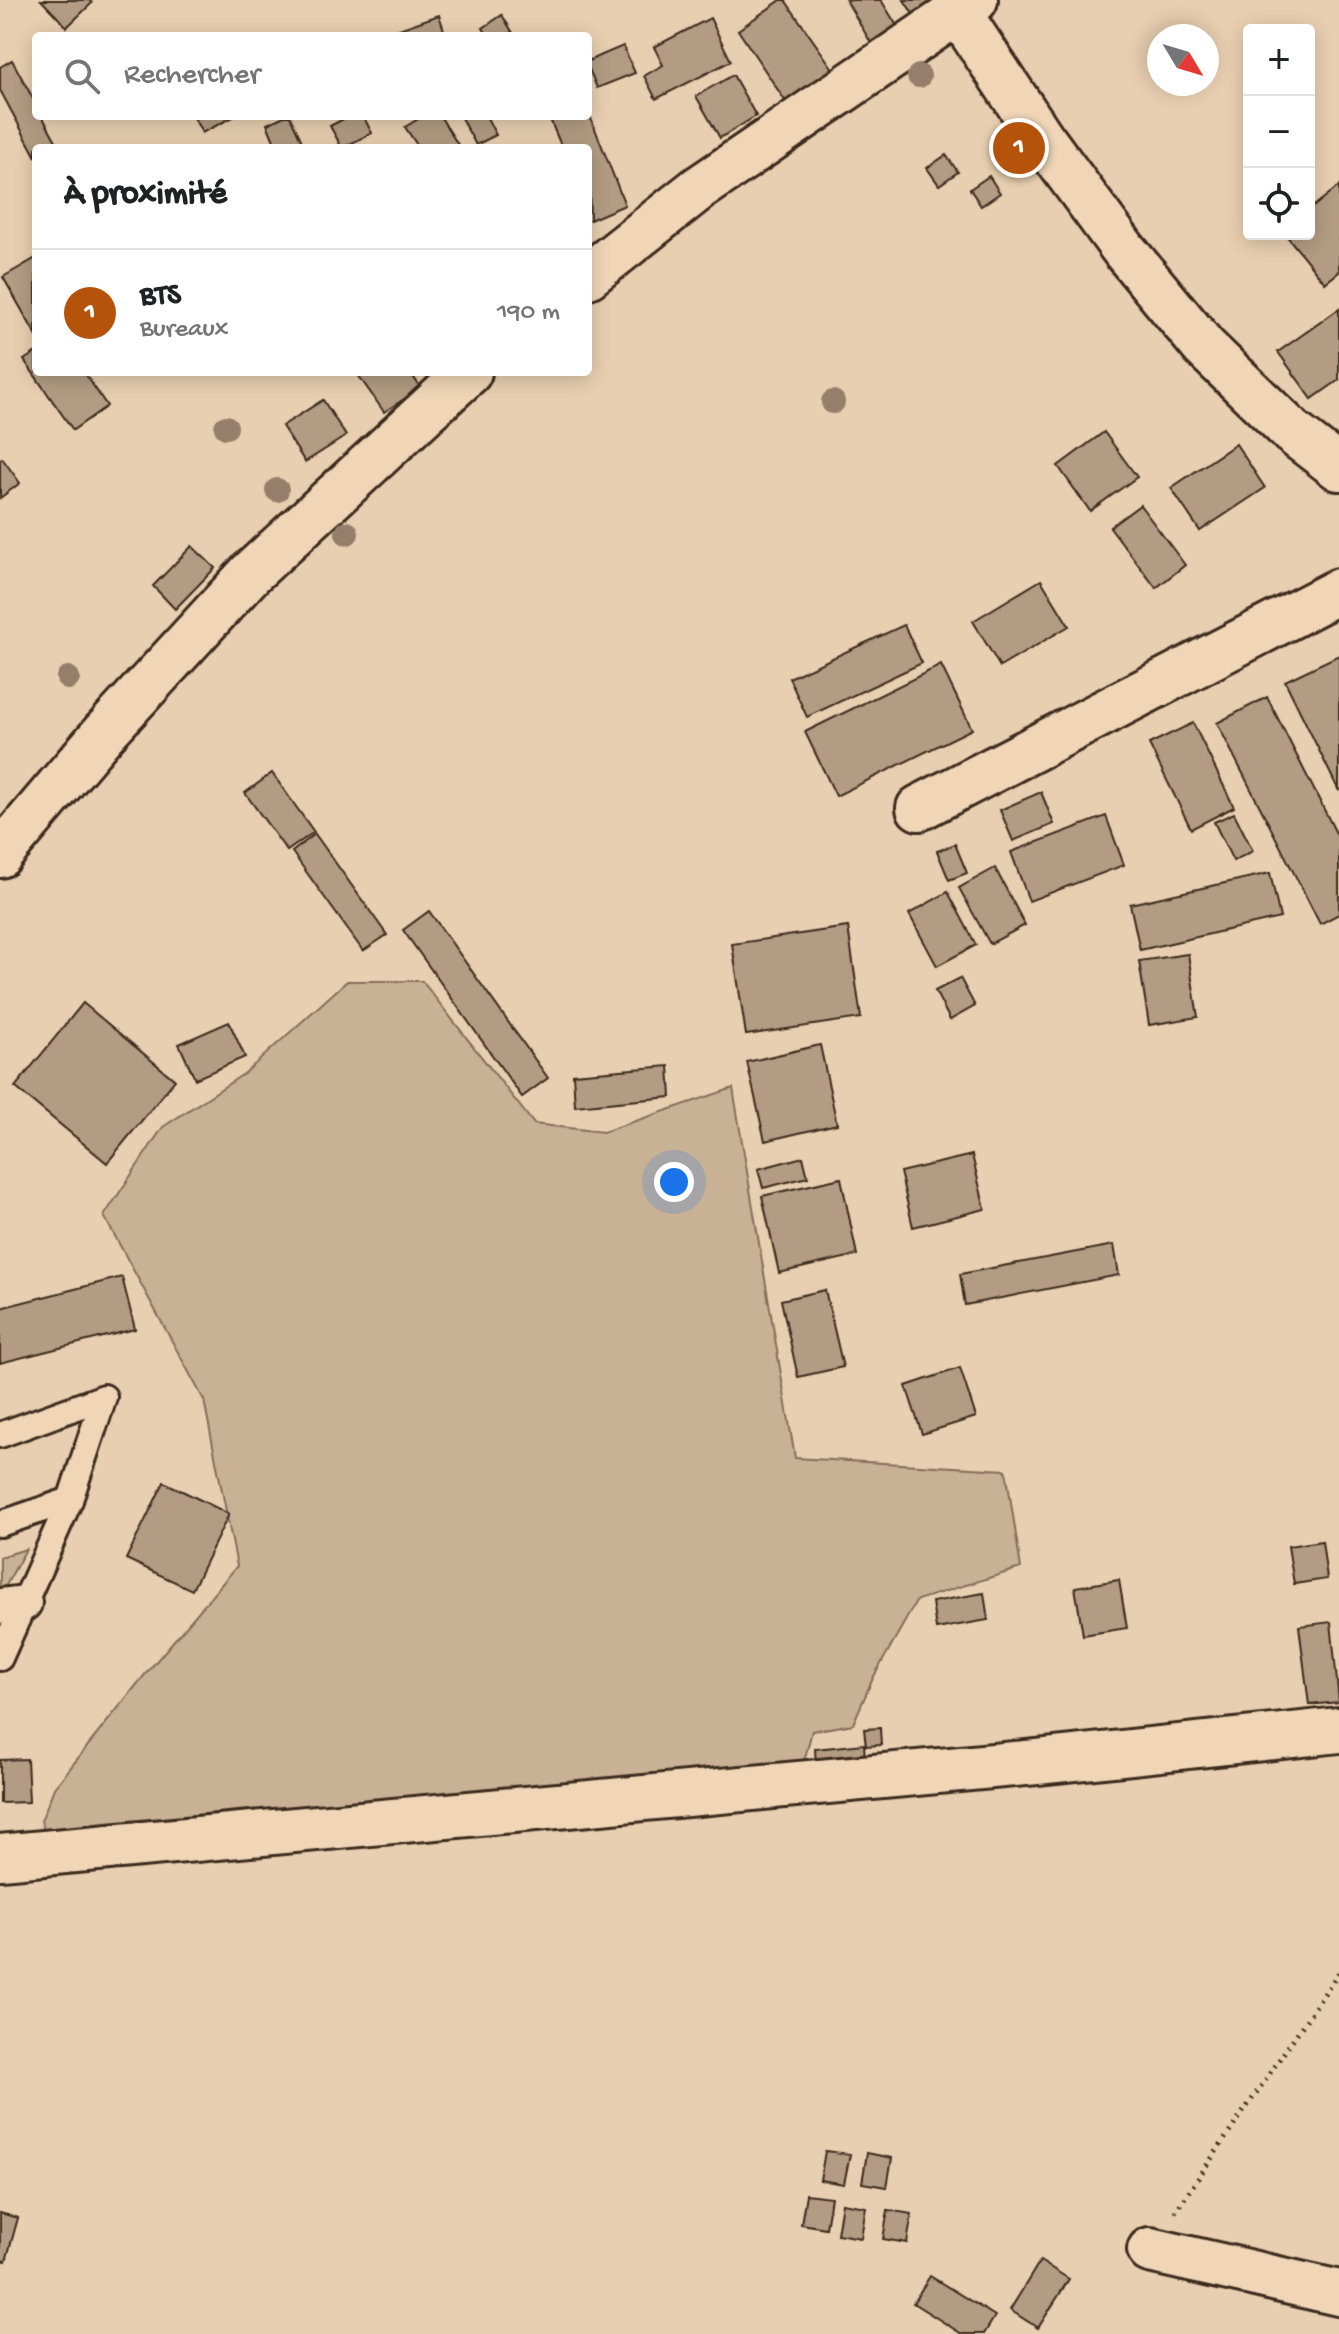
<!DOCTYPE html>
<html lang="fr">
<meta charset="utf-8">
<style>
:root{--surface:#fff;--page:#f6f6f6;--text:#202124;--muted:#757577;--line:#e0e0e0;--accent:#b45309}
body{margin:0;font-family:"Gochi Hand",sans-serif;background:var(--page);color:var(--text)}
.controls{position:absolute;right:24px;top:24px;display:grid;overflow:hidden;border-radius:8px;box-shadow:0 4px 20px #0003}
.controls button{width:72px;height:72px;display:grid;place-items:center;padding:0;border:0;border-bottom:2px solid var(--line);background:var(--surface);color:var(--text);font:40px sans-serif}
.compass{position:absolute;left:1147px;top:24px;width:72px;height:72px;border-radius:50%;background:var(--surface);box-shadow:0 4px 20px #0003;rotate:128deg}
.you{position:absolute;left:674px;top:1182px;width:28px;height:28px;margin:-20px;border:6px solid #fff;border-radius:50%;background:#1a73e8;box-shadow:0 0 0 12px #1a73e833}
.badge{display:grid;place-items:center;width:52px;height:52px;border-radius:50%;background:var(--accent);color:#fff;font-size:26px;font-weight:700}
.pin{position:absolute;translate:-50% -50%;border:4px solid #fff;box-shadow:0 2px 8px #0006}
.list{margin:0;padding:0;list-style:none}
h2{display:flex;justify-content:space-between;align-items:center;height:104px;margin:0;padding:0 32px;font-size:34px}
h2 small{font-size:26px;font-weight:400;color:var(--muted)}
.list li{display:grid;grid-template-columns:52px 1fr auto;gap:24px;align-items:center;box-sizing:border-box;height:128px;padding:0 32px;border-top:2px solid var(--line)}
.list b{display:block;font-size:30px;white-space:nowrap}
.list p{margin:0;font-size:26px;white-space:nowrap;color:var(--muted)}
.list em{font-size:26px;font-style:normal;color:var(--muted)}
.icon{flex:none;width:44px;height:44px;fill:none;stroke:currentColor;stroke-width:2;stroke-linecap:round;stroke-linejoin:round}
.map{position:relative;flex:none;width:1339px;height:2334px;overflow:hidden}
.search{position:absolute;background:var(--surface);box-shadow:0 4px 20px #0003;left:32px;top:32px;width:560px;height:88px;display:flex;align-items:center;gap:20px;box-sizing:border-box;padding:0 28px;border-radius:8px;color:var(--muted);font-size:30px}
.panel{position:absolute;background:var(--surface);box-shadow:0 4px 20px #0003;left:32px;top:144px;width:560px;height:232px;border-radius:8px}
.map>svg:first-child{display:block}
</style>
<div class="map">
<svg width="1339" height="2334" viewBox="0 0 1339 2334">
<rect width="100%" height="100%" fill="#e9cfb1"/>
<filter id="ink" filterUnits="userSpaceOnUse"><feTurbulence type="fractalNoise" baseFrequency=".0125" numOctaves="2"/><feDisplacementMap in="SourceGraphic" scale="16" xChannelSelector="R" yChannelSelector="G"/><feConvolveMatrix kernelMatrix="1 2 1 2 8 2 1 2 1" color-interpolation-filters="sRGB"/></filter>
<g filter="url(#ink)">
<!-- green -->
<g fill="#c9b196" stroke="#826e5a" stroke-width="2">
<path d="M 347,981 L 422,981 L 534,1124 L 603,1132 L 733,1088 L 795,1458 L 1006,1470 L 1021,1568 L 917,1600 L 873,1678 L 853,1724 L 812,1731 L 802,1769 L 48,1841 L 41,1821 L 54,1788 L 143,1677 L 237,1566 L 204,1400 L 104,1216 L 163,1127 L 245,1073 Z"/>
<path d="M 26,1549 L 0,1596 L 0,1557 Z"/>
</g>
<!-- building -->
<g fill="#b39c83" stroke="#3b2a1e" stroke-width="2">
<path d="M 41,0 L 89,0 L 92,3 L 67,27 Z"/>
<path d="M 781,0 L 785,0 L 833,69 L 786,102 L 738,30 Z"/>
<path d="M 846,0 L 881,0 L 902,34 L 875,50 Z"/>
<path d="M 904,0 L 954,0 L 919,23 Z"/>
<path d="M 439,15 L 446,36 L 395,36 L 393,31 Z"/>
<path d="M 502,15 L 513,33 L 508,36 L 488,36 L 483,28 Z"/>
<path d="M 710,18 L 731,61 L 656,99 L 644,76 L 663,65 L 654,47 Z"/>
<path d="M 623,46 L 635,73 L 597,88 L 588,67 L 588,61 Z"/>
<path d="M 12,60 L 36,104 L 36,116 L 42,116 L 60,148 L 36,148 L 36,157 L 0,90 L 0,67 Z"/>
<path d="M 733,75 L 756,116 L 720,138 L 696,96 Z"/>
<path d="M 588,111 L 625,205 L 590,220 L 588,148 L 562,148 L 549,117 L 588,116 Z"/>
<path d="M 193,116 L 235,116 L 202,133 Z"/>
<path d="M 284,116 L 290,116 L 305,148 L 277,148 L 267,124 Z"/>
<path d="M 349,116 L 363,116 L 372,133 L 342,148 L 330,126 Z"/>
<path d="M 423,116 L 440,116 L 460,148 L 419,148 L 405,127 Z"/>
<path d="M 460,116 L 486,116 L 496,135 L 476,145 Z"/>
<path d="M 946,155 L 958,172 L 939,185 L 927,168 Z"/>
<path d="M 989,176 L 1000,193 L 981,206 L 970,189 Z"/>
<path d="M 1339,186 L 1339,272 L 1325,283 L 1285,234 L 1309,234 L 1309,210 Z"/>
<path d="M 36,258 L 36,335 L 3,277 Z"/>
<path d="M 1339,309 L 1339,380 L 1312,399 L 1278,352 Z"/>
<path d="M 36,352 L 36,372 L 84,372 L 107,406 L 73,430 L 24,360 Z"/>
<path d="M 356,372 L 410,372 L 421,388 L 384,412 Z"/>
<path d="M 323,400 L 346,436 L 305,462 L 282,426 Z"/>
<path d="M 1104,432 L 1137,477 L 1090,511 L 1058,466 Z"/>
<path d="M 1236,444 L 1265,488 L 1200,531 L 1171,488 Z"/>
<path d="M 2,458 L 20,483 L 0,498 L 0,459 Z"/>
<path d="M 1140,505 L 1185,565 L 1156,588 L 1110,527 Z"/>
<path d="M 192,546 L 215,568 L 175,609 L 153,586 Z"/>
<path d="M 1041,580 L 1069,626 L 1000,667 L 973,621 Z"/>
<path d="M 904,625 L 922,663 L 807,717 L 789,678 Z"/>
<path d="M 1339,655 L 1339,791 L 1285,681 Z"/>
<path d="M 941,665 L 972,729 L 836,796 L 805,732 Z"/>
<path d="M 1267,697 L 1339,839 L 1339,914 L 1320,924 L 1217,723 Z"/>
<path d="M 1193,723 L 1234,807 L 1191,829 L 1149,744 Z"/>
<path d="M 272,773 L 314,832 L 287,851 L 245,793 Z"/>
<path d="M 1041,792 L 1054,824 L 1013,841 L 1000,810 Z"/>
<path d="M 1234,813 L 1253,851 L 1233,861 L 1214,822 Z"/>
<path d="M 1106,816 L 1124,865 L 1029,901 L 1011,852 Z"/>
<path d="M 315,834 L 387,935 L 363,951 L 292,852 Z"/>
<path d="M 955,844 L 967,873 L 949,880 L 937,851 Z"/>
<path d="M 995,868 L 1025,925 L 990,944 L 959,888 Z"/>
<path d="M 1270,873 L 1280,918 L 1140,950 L 1130,904 Z"/>
<path d="M 948,892 L 976,945 L 937,966 L 909,914 Z"/>
<path d="M 429,911 L 548,1078 L 522,1097 L 403,930 Z"/>
<path d="M 848,927 L 861,1018 L 746,1035 L 732,944 Z"/>
<path d="M 1188,954 L 1198,1017 L 1149,1025 L 1139,961 Z"/>
<path d="M 960,978 L 975,1006 L 950,1020 L 935,991 Z"/>
<path d="M 83,1003 L 175,1080 L 107,1163 L 15,1087 Z"/>
<path d="M 229,1022 L 245,1057 L 195,1079 L 179,1044 Z"/>
<path d="M 820,1045 L 837,1124 L 765,1141 L 747,1062 Z"/>
<path d="M 669,1066 L 671,1097 L 575,1106 L 573,1074 Z"/>
<path d="M 972,1155 L 985,1209 L 913,1227 L 900,1172 Z"/>
<path d="M 803,1157 L 808,1177 L 763,1188 L 758,1169 Z"/>
<path d="M 841,1178 L 857,1255 L 779,1273 L 762,1196 Z"/>
<path d="M 1114,1245 L 1119,1275 L 965,1305 L 960,1274 Z"/>
<path d="M 122,1277 L 135,1329 L 0,1363 L 0,1308 Z"/>
<path d="M 825,1290 L 843,1367 L 798,1377 L 781,1300 Z"/>
<path d="M 960,1368 L 976,1417 L 922,1434 L 906,1386 Z"/>
<path d="M 164,1482 L 229,1514 L 192,1590 L 126,1559 Z"/>
<path d="M 1322,1541 L 1327,1579 L 1294,1584 L 1288,1546 Z"/>
<path d="M 1119,1580 L 1127,1628 L 1083,1635 L 1075,1587 Z"/>
<path d="M 984,1593 L 988,1620 L 936,1629 L 932,1602 Z"/>
<path d="M 1331,1622 L 1339,1702 L 1309,1705 L 1299,1626 Z"/>
<path d="M 880,1728 L 881,1745 L 866,1746 L 864,1729 Z"/>
<path d="M 864,1744 L 865,1761 L 816,1766 L 815,1749 Z"/>
<path d="M 27,1759 L 29,1802 L 0,1803 L 0,1760 Z"/>
<path d="M 825,2151 L 850,2154 L 844,2184 L 820,2180 Z"/>
<path d="M 867,2153 L 892,2158 L 887,2187 L 862,2183 Z"/>
<path d="M 806,2194 L 831,2197 L 826,2228 L 801,2224 Z"/>
<path d="M 842,2203 L 866,2207 L 861,2238 L 837,2234 Z"/>
<path d="M 888,2210 L 912,2214 L 907,2243 L 883,2239 Z"/>
<path d="M 0,2213 L 18,2218 L 6,2261 L 0,2260 Z"/>
<path d="M 1040,2261 L 1069,2279 L 1038,2328 L 1010,2310 Z"/>
<path d="M 930,2276 L 995,2316 L 984,2334 L 962,2334 L 913,2303 Z"/>
</g>
<g fill="none" stroke-linecap="round" stroke-linejoin="round">
<!-- service casing -->
<g stroke="#3b2a1e" stroke-width="30">
<g id="service">
<path d="M 0,1435 L 104,1397 L 70,1500 L 0,1658"/>
<path d="M 0,1524 L 70,1500"/>
</g>
</g>
<!-- pedestrian casing -->
<g stroke="#3b2a1e" stroke-width="40">
<path id="pedestrian" d="M 0,1606 L 24,1603"/>
</g>
<!-- minor casing -->
<g stroke="#3b2a1e" stroke-width="50">
<g id="minor">
<path d="M 958,12 L 1041,137 L 1124,250 L 1204,347 L 1292,432 L 1339,468"/>
<path d="M 588,276 L 698,189 L 975,0"/>
<path d="M 919,808 L 1339,591"/>
<path d="M 0,855 L 103,734 L 251,573 L 469,372"/>
<path d="M 0,1857 L 1037,1762 L 1339,1730"/>
<path d="M 1150,2250 L 1339,2293"/>
</g>
</g>
<!-- path -->
<path stroke="#3b2a1e" stroke-width="5" stroke-dasharray="2 6" stroke-linecap="butt" d="M 1175,2212 L 1339,1972"/>
<!-- service -->
<use href="#service" stroke="#f0d6b7" stroke-width="24"/>
<!-- pedestrian -->
<use href="#pedestrian" stroke="#f0d6b7" stroke-width="34"/>
<!-- minor -->
<use href="#minor" stroke="#f0d6b7" stroke-width="44"/>
</g>
<!-- trees -->
<g fill="#957f6a">
<circle cx="919" cy="76" r="12"/>
<circle cx="833" cy="402" r="12"/>
<circle cx="226" cy="427" r="12"/>
<circle cx="277" cy="490" r="12"/>
<circle cx="347" cy="533" r="12"/>
<circle cx="68" cy="678" r="12"/>
</g>
</g>
</svg>
<div class="controls">
<button>+</button>
<button>−</button>
<button><svg class="icon" aria-label="locate" viewBox="0 0 24 24"><circle cx="12" cy="12" r="6"/><path d="M12 2v4M12 18v4M2 12h4M18 12h4"/></svg></button>
</div>
<svg class="compass" viewBox="-18 -18 36 36"><path d="M0-13l5 13h-10z" fill="#e53935"/><path d="M0 13l5-13h-10z" fill="#757577"/></svg>
<div class="you"></div>
<div class="pin badge" style="left:1019px;top:148px">1</div>
<div class="search"><svg class="icon" aria-label="search" viewBox="0 0 24 24"><circle cx="10" cy="10" r="6"/><path d="M15 15l6 6"/></svg>Rechercher</div>
<section class="panel">
<h2>À proximité<small></small></h2>
<ul class="list">
<li><span class="badge">1</span><div><b>BTS</b><p>Bureaux</p></div><em>190 m</em></li>
</ul>
</section>
</div>
